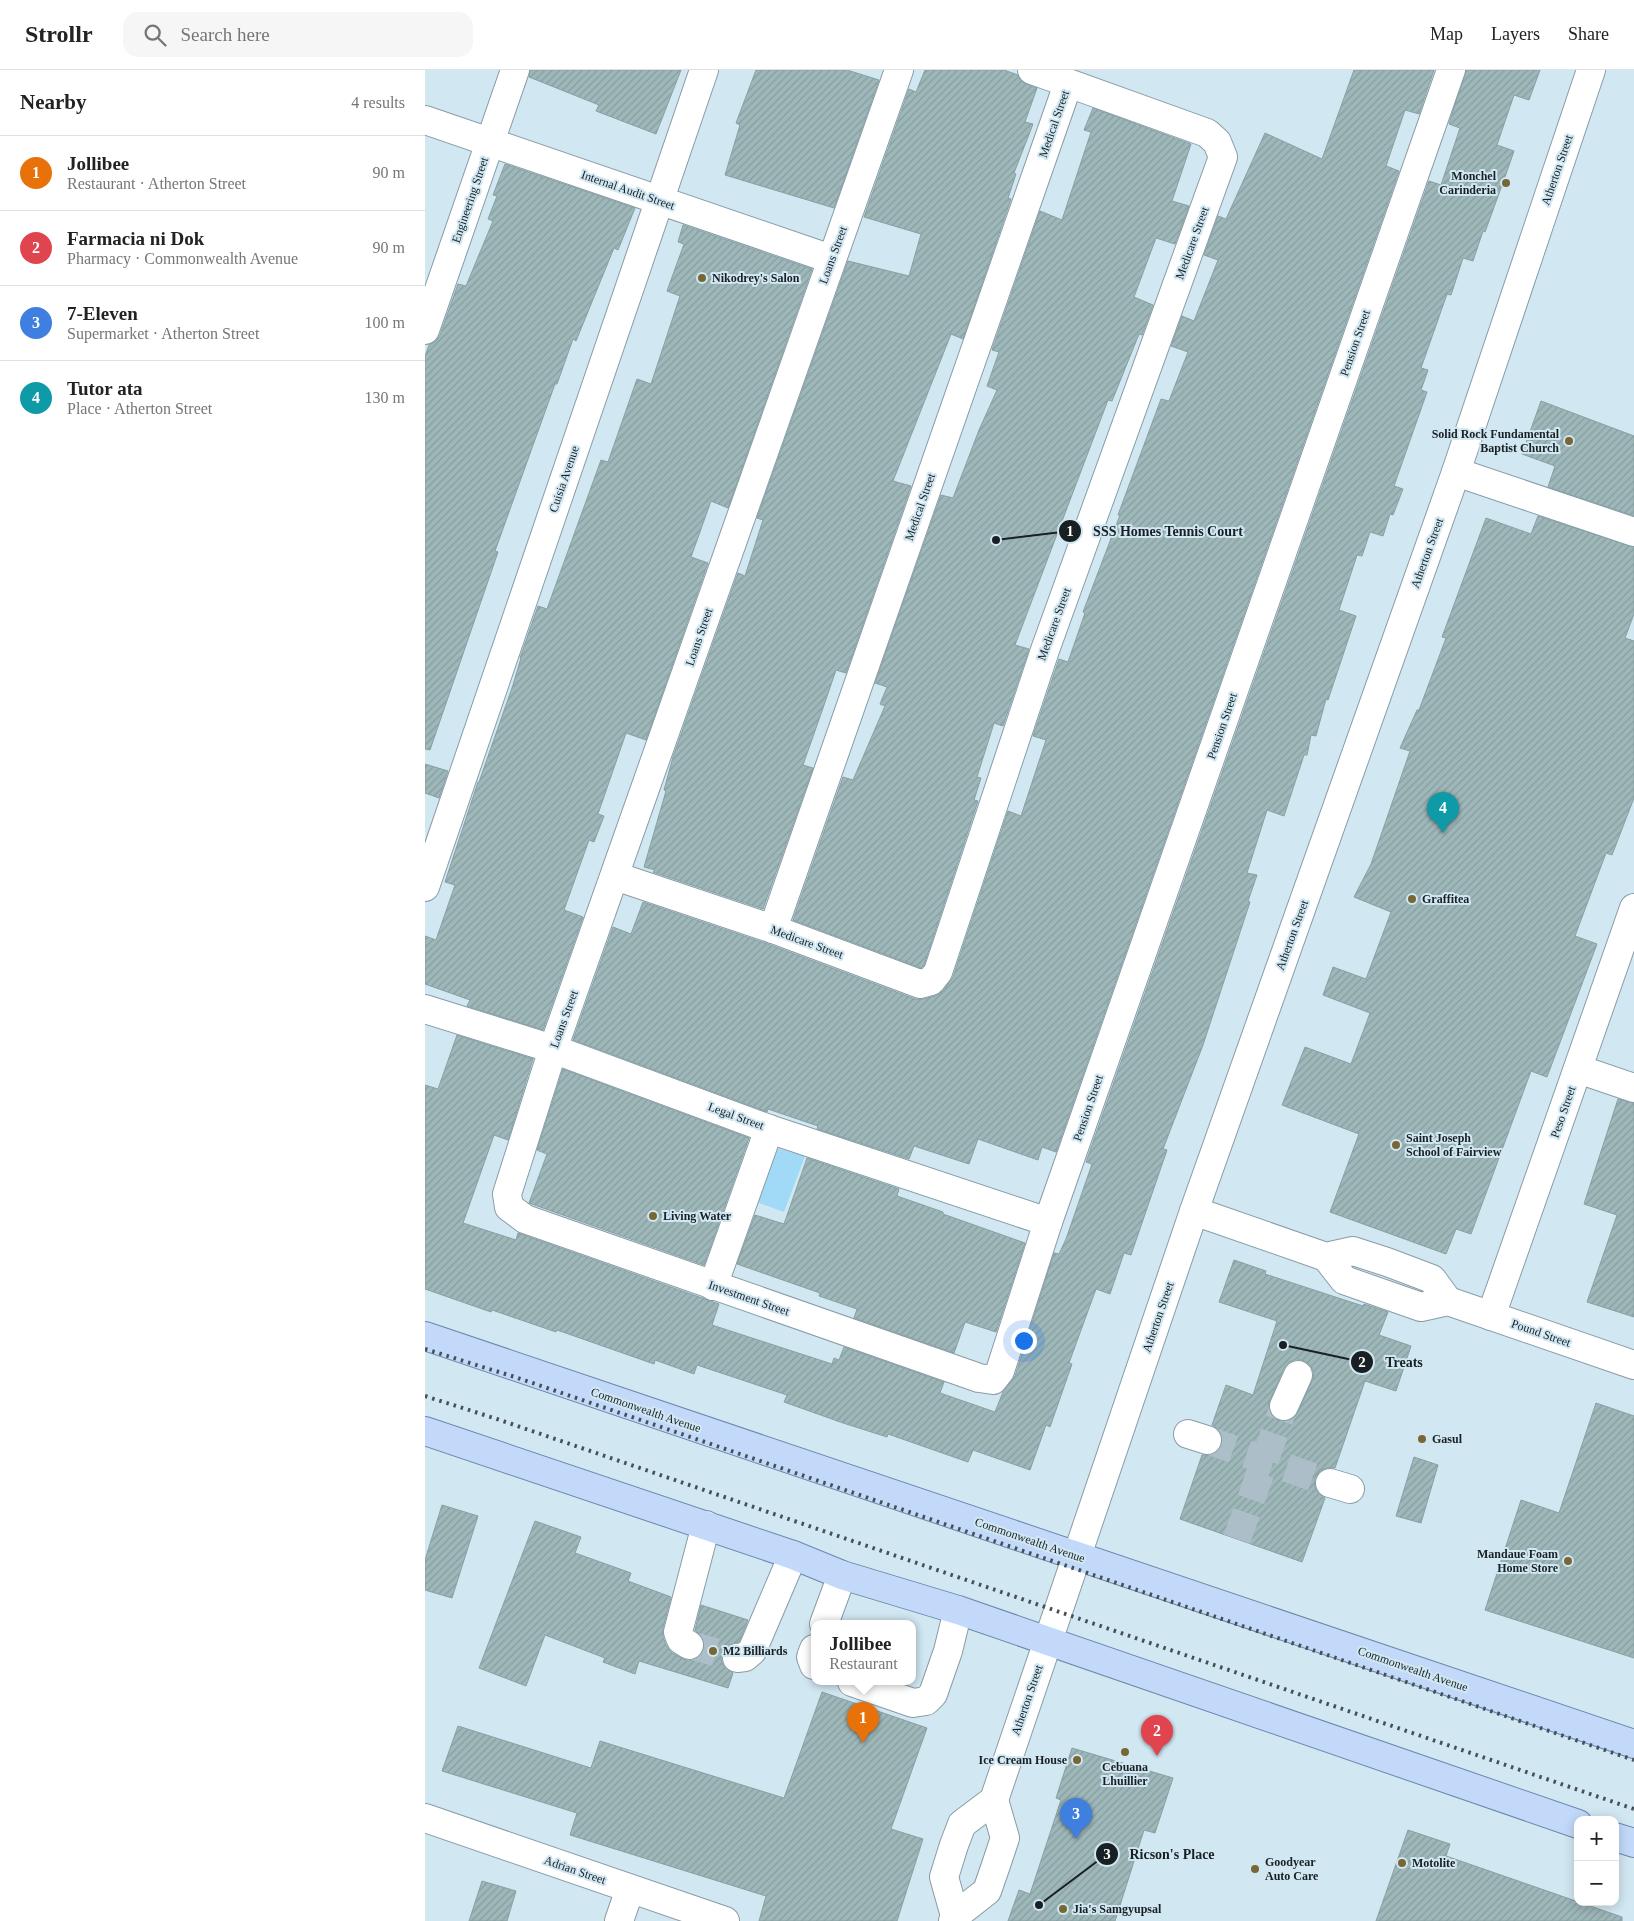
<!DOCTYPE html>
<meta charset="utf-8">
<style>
:root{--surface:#fff;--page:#f6f6f6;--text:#222;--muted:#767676;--line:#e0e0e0;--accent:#b45309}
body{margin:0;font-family:"Times New Roman",serif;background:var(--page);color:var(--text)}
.controls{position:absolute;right:15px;bottom:15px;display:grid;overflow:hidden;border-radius:10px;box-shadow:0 2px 12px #0003}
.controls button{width:45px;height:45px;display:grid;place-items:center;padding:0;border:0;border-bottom:1px solid var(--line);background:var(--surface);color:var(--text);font:25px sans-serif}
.you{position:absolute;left:598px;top:1270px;width:18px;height:18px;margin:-12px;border:4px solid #fff;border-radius:50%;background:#1a73e8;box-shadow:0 0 0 8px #1a73e833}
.badge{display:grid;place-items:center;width:32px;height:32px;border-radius:50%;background:var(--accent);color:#fff;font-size:16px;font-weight:700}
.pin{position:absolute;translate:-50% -41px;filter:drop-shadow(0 1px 2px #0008)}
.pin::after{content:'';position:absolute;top:26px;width:18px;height:15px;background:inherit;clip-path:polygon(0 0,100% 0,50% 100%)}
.popup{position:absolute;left:386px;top:1550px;width:105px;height:65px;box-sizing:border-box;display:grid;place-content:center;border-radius:10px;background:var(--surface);filter:drop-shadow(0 1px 4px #0005);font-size:16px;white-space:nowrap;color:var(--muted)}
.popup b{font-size:19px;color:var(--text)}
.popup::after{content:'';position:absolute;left:50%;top:100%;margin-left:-10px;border:10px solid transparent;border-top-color:var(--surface)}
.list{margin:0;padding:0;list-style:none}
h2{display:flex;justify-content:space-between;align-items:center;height:65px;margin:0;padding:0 20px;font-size:21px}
h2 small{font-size:16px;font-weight:400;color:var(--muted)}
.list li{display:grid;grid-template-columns:32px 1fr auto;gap:15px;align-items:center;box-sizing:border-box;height:75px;padding:0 20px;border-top:1px solid var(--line)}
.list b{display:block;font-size:19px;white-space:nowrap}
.list p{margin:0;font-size:16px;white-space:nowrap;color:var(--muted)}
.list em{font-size:16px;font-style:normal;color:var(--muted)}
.icon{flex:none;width:28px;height:28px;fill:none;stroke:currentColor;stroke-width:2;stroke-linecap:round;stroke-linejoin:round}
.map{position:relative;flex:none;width:1209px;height:1851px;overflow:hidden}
header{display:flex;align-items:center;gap:30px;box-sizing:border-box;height:70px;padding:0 25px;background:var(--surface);border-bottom:1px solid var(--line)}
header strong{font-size:24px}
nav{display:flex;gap:28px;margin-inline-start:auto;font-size:18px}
.search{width:350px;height:45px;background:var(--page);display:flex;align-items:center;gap:12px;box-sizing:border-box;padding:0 18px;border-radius:15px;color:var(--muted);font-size:19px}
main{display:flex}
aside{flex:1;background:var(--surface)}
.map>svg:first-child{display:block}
</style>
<header>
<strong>Strollr</strong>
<div class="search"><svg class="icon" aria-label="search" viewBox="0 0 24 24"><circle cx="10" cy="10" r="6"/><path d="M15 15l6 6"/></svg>Search here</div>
<nav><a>Map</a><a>Layers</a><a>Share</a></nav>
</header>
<main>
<aside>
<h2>Nearby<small>4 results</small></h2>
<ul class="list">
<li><span class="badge" style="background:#e8710a">1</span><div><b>Jollibee</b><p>Restaurant · Atherton Street</p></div><em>90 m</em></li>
<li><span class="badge" style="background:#e0444e">2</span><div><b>Farmacia ni Dok</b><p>Pharmacy · Commonwealth Avenue</p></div><em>90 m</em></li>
<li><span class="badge" style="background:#3f7fe0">3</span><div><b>7-Eleven</b><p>Supermarket · Atherton Street</p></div><em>100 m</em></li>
<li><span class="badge" style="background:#0f9aa8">4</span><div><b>Tutor ata</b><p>Place · Atherton Street</p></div><em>130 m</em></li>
</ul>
</aside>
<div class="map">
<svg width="1209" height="1851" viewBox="0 0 1209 1851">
<defs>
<pattern id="building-hatch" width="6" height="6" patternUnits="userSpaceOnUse" patternTransform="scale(1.25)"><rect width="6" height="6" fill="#9eb7b9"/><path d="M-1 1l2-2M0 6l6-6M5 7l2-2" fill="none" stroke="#879d9f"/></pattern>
</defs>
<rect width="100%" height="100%" fill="#d1e7f2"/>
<!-- pitch -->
<path fill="#a0daf7" d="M 347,1077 L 380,1086 L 359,1142 L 326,1130 Z"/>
<!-- building -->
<g fill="url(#building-hatch)" stroke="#88a0a2" fill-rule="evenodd">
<path d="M 105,0 L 256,0 L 231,64 L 171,41 L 174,35 L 104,7 Z"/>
<path d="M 331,0 L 422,0 L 454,10 L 409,138 L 300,105 L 315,55 L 311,53 Z"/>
<path d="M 500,0 L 579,0 L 593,5 L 595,10 L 601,14 L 612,18 L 600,52 L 608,54 L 589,103 L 591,104 L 583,128 L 586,129 L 538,269 L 526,264 L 468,411 L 486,416 L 421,603 L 411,600 L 398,638 L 378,695 L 388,698 L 338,839 L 228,802 L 230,800 L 219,797 L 241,721 L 239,720 L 248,687 L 313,503 L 320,506 L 338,450 L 332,448 L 423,191 L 484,206 L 496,164 L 439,147 L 484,19 L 491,22 Z"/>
<path d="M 929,0 L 1009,0 L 994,44 L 980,40 L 961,96 L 974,101 L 631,1082 L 617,1077 L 613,1090 L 553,1069 L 544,1094 L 489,1076 L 484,1089 L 392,1059 L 393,1056 L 343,1039 L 342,1042 L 148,970 L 188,857 L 206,864 L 218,832 L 343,874 L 490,929 L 499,929 L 510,926 L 518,921 L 528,907 L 583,741 L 596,746 L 621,670 L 608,666 L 634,589 L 643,592 L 660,543 L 658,542 L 695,445 L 693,445 L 736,329 L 744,331 L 763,282 L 746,276 L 757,246 L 769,251 L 793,190 L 779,185 L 793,146 L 801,149 L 840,63 L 897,89 Z"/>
<path d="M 1041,0 L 1115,0 L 1104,30 L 1089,25 L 1072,75 L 1089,81 L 1080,107 L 1060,162 L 1058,161 L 1048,191 L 1038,188 L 1026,225 L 1022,224 L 996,298 L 1003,300 L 996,320 L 1002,322 L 969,416 L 978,419 L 968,445 L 965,444 L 958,466 L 945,462 L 937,486 L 932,485 L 914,540 L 931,546 L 903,630 L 901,629 L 891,666 L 886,665 L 882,685 L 879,685 L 859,746 L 842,740 L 822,803 L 832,805 L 823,831 L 825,832 L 778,975 L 738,1079 L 742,1080 L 706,1185 L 699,1183 L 685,1224 L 671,1219 L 644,1293 L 647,1294 L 625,1357 L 621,1355 L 605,1400 L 548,1380 L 543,1392 L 463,1364 L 462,1367 L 418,1353 L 359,1332 L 362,1325 L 272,1295 L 269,1304 L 230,1290 L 229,1294 L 132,1260 L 131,1262 L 67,1240 L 66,1242 L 0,1219 L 0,1015 L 13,1019 L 32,965 L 108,989 L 83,1070 L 69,1065 L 38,1153 L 91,1170 L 93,1163 L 294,1234 L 287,1255 L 407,1294 L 409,1288 L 414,1290 L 419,1277 L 519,1312 L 515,1323 L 570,1342 L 578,1322 L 590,1306 L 629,1183 L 634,1184 L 641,1169 L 667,1094 L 661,1092 L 1004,111 L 1016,115 L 1035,58 L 1024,54 Z"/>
<path d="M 668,38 L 766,74 L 747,131 L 764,136 L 750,174 L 731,168 L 709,227 L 728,235 L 717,265 L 714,264 L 687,331 L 683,330 L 590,575 L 604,579 L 578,656 L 569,653 L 552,707 L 556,708 L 549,730 L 553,731 L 499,895 L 496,898 L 368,850 L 418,707 L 428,710 L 460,636 L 455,634 L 462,617 L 450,613 L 516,425 L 528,428 L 554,360 L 572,320 L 562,316 L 574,282 L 567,280 L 615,141 L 637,150 L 666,62 L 659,60 Z"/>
<path d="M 80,94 L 210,138 L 193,180 L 189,178 L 151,271 L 148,269 L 132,314 L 130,314 L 70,481 L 73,482 L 5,680 L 0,679 L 0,286 L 4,275 L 11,271 L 15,265 L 33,214 L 41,216 L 68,151 L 63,149 L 72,126 L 68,125 Z"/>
<path d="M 258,155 L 387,199 L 303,438 L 286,431 L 266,487 L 283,493 L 221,670 L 201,663 L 173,744 L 179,746 L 169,772 L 164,770 L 139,840 L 158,847 L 118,960 L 42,936 L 45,930 L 0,914 L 0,866 L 11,870 L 30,815 L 20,812 L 53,712 L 54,712 L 88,615 L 96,588 L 95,588 L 113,536 L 122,539 L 176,390 L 183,392 L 212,309 L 226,314 L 255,226 L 242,221 L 259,174 L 253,172 Z"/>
<path d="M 1116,331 L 1209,366 L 1209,446 L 1123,417 L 1130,396 L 1097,384 Z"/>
<path d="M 1113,446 L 1209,477 L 1209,544 L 1200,568 L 1209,571 L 1209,728 L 1187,785 L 1181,783 L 1150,866 L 1172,874 L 1122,1007 L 1106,1001 L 1046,1164 L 1031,1159 L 1021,1184 L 905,1142 L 934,1064 L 857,1035 L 880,977 L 926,994 L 945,943 L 898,925 L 908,897 L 941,909 L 966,842 L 929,827 L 946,794 L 985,681 L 975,678 L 992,640 L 994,640 L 1021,568 L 1017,567 L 1061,448 L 1106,464 Z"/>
<path d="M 0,694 L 23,701 L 14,728 L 0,723 Z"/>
<path d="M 138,999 L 324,1068 L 279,1195 L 104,1133 L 122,1084 L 112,1080 Z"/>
<path d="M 1193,1029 L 1209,1033 L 1209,1247 L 1162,1232 L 1192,1145 L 1159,1134 Z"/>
<path d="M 382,1088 L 474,1119 L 472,1126 L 518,1142 L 518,1144 L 600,1173 L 571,1262 L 540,1252 L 529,1283 L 429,1248 L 432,1239 L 394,1226 L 395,1223 L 312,1194 L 330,1145 L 359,1154 Z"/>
<path d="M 809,1190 L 841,1201 L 840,1204 L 938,1236 L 939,1234 L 963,1242 L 954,1265 L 986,1276 L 971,1321 L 940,1311 L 910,1398 L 901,1398 L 895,1401 L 890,1408 L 890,1417 L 893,1423 L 900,1428 L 877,1492 L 755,1449 L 777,1385 L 786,1385 L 793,1381 L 797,1375 L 797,1366 L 794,1360 L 787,1355 L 801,1315 L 828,1325 L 852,1251 L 794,1232 ZM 872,1289 L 880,1291 L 886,1296 L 889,1304 L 887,1311 L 873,1342 L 868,1348 L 861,1351 L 853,1350 L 846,1345 L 843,1337 L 845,1330 L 859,1298 L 864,1292 Z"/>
<path d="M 1171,1333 L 1209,1346 L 1209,1588 L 1060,1540 L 1096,1430 L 1134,1443 Z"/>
<path d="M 989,1387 L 1013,1395 L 996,1453 L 971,1446 Z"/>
<path d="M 17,1435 L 53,1446 L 27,1528 L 0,1520 L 0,1490 Z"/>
<path d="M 110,1451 L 156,1467 L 150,1483 L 206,1503 L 203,1511 L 246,1527 L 238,1558 L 238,1567 L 241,1575 L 247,1583 L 256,1588 L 263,1591 L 271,1589 L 277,1583 L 280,1576 L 278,1568 L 270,1560 L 276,1535 L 323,1550 L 314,1572 L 303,1575 L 297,1582 L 296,1589 L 299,1597 L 308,1603 L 303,1618 L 214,1591 L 210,1604 L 178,1592 L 180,1588 L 120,1565 L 101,1616 L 54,1598 Z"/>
<path d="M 397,1622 L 502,1658 L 466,1759 L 498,1769 L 472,1851 L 334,1851 L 341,1826 L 145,1765 L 152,1743 L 17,1701 L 33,1656 L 166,1698 L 175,1671 L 359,1728 Z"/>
<path d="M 647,1678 L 748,1708 L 730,1763 L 719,1760 L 690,1851 L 583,1851 L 594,1820 L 605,1824 L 636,1730 L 631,1728 Z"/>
<path d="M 983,1760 L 1025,1774 L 1021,1786 L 1197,1847 L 1197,1851 L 951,1851 Z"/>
<path d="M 57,1811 L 91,1821 L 82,1851 L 44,1851 Z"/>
</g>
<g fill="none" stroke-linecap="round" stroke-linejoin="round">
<!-- minor-tunnel -->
<g stroke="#acbfc9" stroke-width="28" stroke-dasharray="28 14" stroke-linecap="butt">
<path d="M 782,1370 L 905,1413"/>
<path d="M 812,1469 L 859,1336"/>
<path d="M 264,1575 L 312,1588"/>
</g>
<!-- minor casing -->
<g stroke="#889ca7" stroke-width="30">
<g id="minor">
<path d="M 474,0 L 128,979 L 82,1124 L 84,1137 L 100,1149 L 554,1308 L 568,1310 L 575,1301 L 623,1152 L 1026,0"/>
<path d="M 0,50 L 406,189"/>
<path d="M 0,260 L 90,0"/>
<path d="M 1031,402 L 1209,462"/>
<path d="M 190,806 L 348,859 L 495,914 L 506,911 L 513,902 L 620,580 L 798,87 L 792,72 L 782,63 L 607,0"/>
<path d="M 0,817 L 279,0"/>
<path d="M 348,859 L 643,14"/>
<path d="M 0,939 L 128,979 L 344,1059 L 623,1152"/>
<path d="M 1153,999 L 1209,1018"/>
<path d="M 769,1141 L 901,1187 L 928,1181 L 962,1192 L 1007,1209 L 1023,1231"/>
<path d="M 901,1187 L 919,1210 L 996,1237 L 1023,1231 L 1209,1295"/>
<path d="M 288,1216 L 344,1059"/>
<path d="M 1066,1246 L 1209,838"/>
<path d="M 859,1336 L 873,1305"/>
<path d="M 763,1364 L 782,1370"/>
<path d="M 905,1413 L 925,1419"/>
<path d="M 399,1554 L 417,1505"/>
<path d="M 264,1575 L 256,1570 L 253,1562 L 281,1455"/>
<path d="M 389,1579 L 386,1587 L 389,1595"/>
<path d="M 312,1588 L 320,1587 L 327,1581 L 368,1485"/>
<path d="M 427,1612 L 488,1633 L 501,1631 L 508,1624 L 523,1581 L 533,1540"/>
<path d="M 0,1748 L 300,1851"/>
<path d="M 530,1846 L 519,1807 L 529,1775 L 537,1754 L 569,1730 L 769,1141 L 1031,402 L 1166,0"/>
<path d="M 194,1851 L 205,1819"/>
<path d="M 528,1851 L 530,1846 L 562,1821 L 571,1795 L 580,1768 L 569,1730"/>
</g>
</g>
<!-- major casing -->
<g stroke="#6c87ac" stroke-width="30">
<g id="major">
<path d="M 0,1266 L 1209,1674"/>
<path d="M 0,1361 L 368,1485 L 417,1505 L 533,1540 L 1153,1754"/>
<path d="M 1190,1767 L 1209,1773"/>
</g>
</g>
<!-- minor -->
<use href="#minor" stroke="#fff" stroke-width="28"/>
<!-- major -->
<use href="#major" stroke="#c2d9f9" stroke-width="28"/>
<!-- rail -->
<g stroke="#455056" stroke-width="4" stroke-dasharray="2.5 5" stroke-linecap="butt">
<path d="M 0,1279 L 90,1307 L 1209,1690"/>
<path d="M 0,1326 L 72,1349 L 1209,1739"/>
</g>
</g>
<!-- markers -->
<g fill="#766734" stroke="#d1e7f2" stroke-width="2">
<circle cx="1081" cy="113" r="5"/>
<circle cx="277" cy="208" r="5"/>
<circle cx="1144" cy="371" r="5"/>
<circle cx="987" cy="829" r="5"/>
<circle cx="971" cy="1075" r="5"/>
<circle cx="228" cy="1146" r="5"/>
<circle cx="997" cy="1369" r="5"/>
<circle cx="1143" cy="1491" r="5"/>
<circle cx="288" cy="1581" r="5"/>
<circle cx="700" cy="1682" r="5"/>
<circle cx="652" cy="1690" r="5"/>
<circle cx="977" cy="1793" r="5"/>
<circle cx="830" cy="1799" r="5"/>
<circle cx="638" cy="1839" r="5"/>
</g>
<g text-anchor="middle" stroke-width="4" stroke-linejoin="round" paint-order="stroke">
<!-- street labels -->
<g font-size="12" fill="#182024" stroke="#d1e7f2">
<text transform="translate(629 54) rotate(-71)" y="4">Medical Street</text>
<text transform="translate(1132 100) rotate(-71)" y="4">Atherton Street</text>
<text transform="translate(203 120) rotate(19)" y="4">Internal Audit Street</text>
<text transform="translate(45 130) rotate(-71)" y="4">Engineering Street</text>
<text transform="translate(767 173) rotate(-70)" y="4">Medicare Street</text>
<text transform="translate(408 185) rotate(-70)" y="4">Loans Street</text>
<text transform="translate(930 273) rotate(-71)" y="4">Pension Street</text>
<text transform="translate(139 409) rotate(-71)" y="4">Cuisia Avenue</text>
<text transform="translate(495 437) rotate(-71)" y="4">Medical Street</text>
<text transform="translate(1002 483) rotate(-70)" y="4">Atherton Street</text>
<text transform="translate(629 554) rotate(-70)" y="4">Medicare Street</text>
<text transform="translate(274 567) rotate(-71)" y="4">Loans Street</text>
<text transform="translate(797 656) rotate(-71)" y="4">Pension Street</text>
<text transform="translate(867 865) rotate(-70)" y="4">Atherton Street</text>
<text transform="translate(382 872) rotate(20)" y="4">Medicare Street</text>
<text transform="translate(139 949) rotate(-70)" y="4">Loans Street</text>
<text transform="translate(663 1038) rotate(-71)" y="4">Pension Street</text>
<text transform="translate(1138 1042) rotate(-71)" y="4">Peso Street</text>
<text transform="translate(311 1046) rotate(20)" y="4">Legal Street</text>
<text transform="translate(324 1228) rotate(19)" y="4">Investment Street</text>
<text transform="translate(733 1247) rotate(-71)" y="4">Atherton Street</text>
<text transform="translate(1116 1263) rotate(19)" y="4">Pound Street</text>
<text transform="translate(221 1340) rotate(19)" y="4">Commonwealth Avenue</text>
<text transform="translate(605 1470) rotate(19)" y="4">Commonwealth Avenue</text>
<text transform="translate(988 1599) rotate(19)" y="4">Commonwealth Avenue</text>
<text transform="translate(602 1630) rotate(-71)" y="4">Atherton Street</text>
<text transform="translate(150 1800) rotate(19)" y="4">Adrian Street</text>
</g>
<!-- poi labels -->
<g font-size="12" font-weight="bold" fill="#182024" stroke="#d1e7f2" text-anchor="start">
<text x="1071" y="110" text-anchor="end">Monchel<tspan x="1071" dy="14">Carinderia</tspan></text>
<text x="287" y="212">Nikodrey's Salon</text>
<text x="1134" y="368" text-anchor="end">Solid Rock Fundamental<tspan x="1134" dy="14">Baptist Church</tspan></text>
<text x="997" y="833">Graffitea</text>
<text x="981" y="1072">Saint Joseph<tspan x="981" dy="14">School of Fairview</tspan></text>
<text x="238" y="1150">Living Water</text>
<text x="1007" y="1373">Gasul</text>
<text x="1133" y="1488" text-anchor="end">Mandaue Foam<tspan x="1133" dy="14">Home Store</tspan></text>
<text x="298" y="1585">M2 Billiards</text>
<text x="642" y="1694" text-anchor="end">Ice Cream House</text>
<text x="700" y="1701" text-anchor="middle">Cebuana<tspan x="700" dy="14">Lhuillier</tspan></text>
<text x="840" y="1796">Goodyear<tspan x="840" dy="14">Auto Care</tspan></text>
<text x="987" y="1797">Motolite</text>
<text x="648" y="1843">Jia's Samgyupsal</text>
</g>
</g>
<!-- callouts -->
<path fill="none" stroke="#182024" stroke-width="2" d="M571 470L645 461M858 1275L937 1292M614 1835L682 1784"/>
<g fill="#182024" stroke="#d1e7f2" stroke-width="2">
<circle cx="571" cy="470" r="5"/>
<circle cx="858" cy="1275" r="5"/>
<circle cx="614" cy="1835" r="5"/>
<circle cx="645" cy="461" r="12"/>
<circle cx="937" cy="1292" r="12"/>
<circle cx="682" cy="1784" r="12"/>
</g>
<g font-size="15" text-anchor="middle" font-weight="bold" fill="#fff">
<text x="645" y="466">1</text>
<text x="937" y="1297">2</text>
<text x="682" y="1789">3</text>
</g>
<g font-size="14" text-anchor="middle" font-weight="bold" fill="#182024" stroke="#d1e7f2" stroke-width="4" stroke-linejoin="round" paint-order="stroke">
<text x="743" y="466">SSS Homes Tennis Court</text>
<text x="979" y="1297">Treats</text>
<text x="747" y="1789">Ricson's Place</text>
</g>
</svg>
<div class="controls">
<button>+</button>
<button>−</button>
</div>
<div class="you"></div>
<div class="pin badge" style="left:438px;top:1673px;background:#e8710a">1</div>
<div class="popup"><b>Jollibee</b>Restaurant</div>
<div class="pin badge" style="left:732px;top:1686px;background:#e0444e">2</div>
<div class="pin badge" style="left:651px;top:1769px;background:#3f7fe0">3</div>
<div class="pin badge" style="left:1018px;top:763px;background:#0f9aa8">4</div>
</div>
</main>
